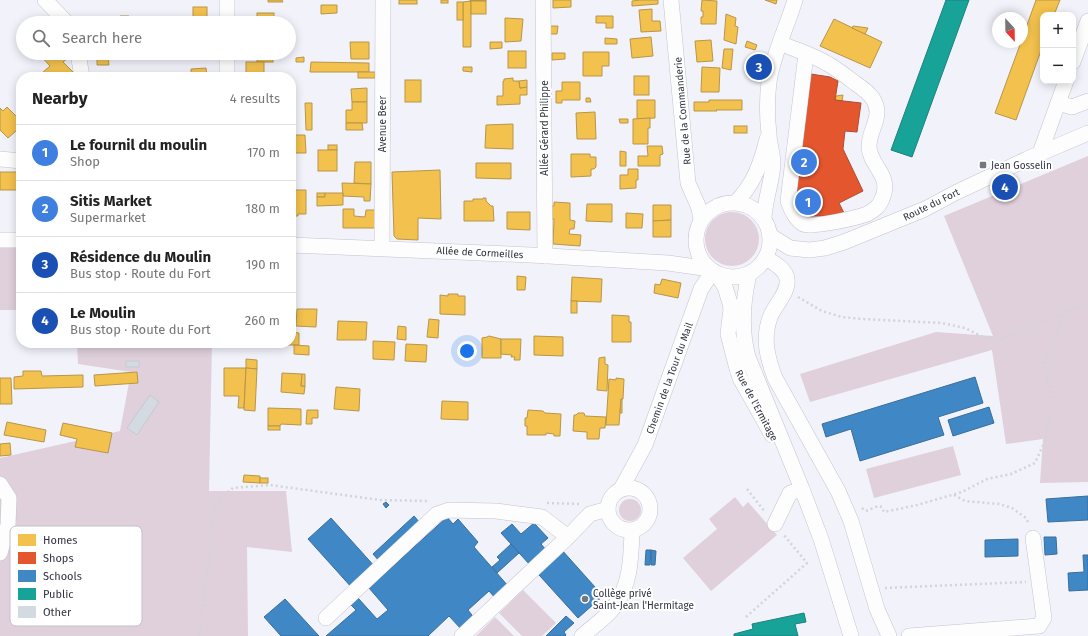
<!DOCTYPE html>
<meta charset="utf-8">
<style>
:root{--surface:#fff;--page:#f6f6f6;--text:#222;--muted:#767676;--line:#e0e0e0;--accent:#ea580c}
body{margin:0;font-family:"Fira Sans",sans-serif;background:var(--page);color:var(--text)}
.controls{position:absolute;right:12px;top:12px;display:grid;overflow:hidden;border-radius:8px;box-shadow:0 2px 10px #0003}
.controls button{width:36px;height:36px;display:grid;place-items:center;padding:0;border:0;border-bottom:1px solid var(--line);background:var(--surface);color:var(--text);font:20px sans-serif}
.compass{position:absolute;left:992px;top:12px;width:36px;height:36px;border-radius:50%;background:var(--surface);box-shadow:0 2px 10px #0003;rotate:158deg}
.you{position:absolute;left:467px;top:351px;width:14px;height:14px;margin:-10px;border:3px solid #fff;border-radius:50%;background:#1a73e8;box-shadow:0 0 0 6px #1a73e833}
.badge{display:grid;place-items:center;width:26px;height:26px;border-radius:50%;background:var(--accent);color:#fff;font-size:13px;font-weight:700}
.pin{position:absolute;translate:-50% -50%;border:2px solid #fff;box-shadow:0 1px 4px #0006}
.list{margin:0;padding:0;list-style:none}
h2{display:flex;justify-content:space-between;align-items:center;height:52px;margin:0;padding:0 16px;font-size:17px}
h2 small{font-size:13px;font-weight:400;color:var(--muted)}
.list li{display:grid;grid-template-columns:26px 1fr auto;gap:12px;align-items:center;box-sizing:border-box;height:56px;padding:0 16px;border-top:1px solid var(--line)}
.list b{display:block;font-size:15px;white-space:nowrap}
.list p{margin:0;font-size:13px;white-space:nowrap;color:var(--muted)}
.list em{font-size:13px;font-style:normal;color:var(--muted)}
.icon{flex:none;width:22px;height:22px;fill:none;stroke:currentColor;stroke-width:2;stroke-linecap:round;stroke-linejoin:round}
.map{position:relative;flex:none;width:1088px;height:636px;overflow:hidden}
.search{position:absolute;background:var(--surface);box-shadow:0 2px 10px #0003;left:16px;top:16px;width:280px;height:44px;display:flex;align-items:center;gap:10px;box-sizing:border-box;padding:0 14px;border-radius:22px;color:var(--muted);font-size:15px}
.panel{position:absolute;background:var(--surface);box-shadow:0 2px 10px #0003;left:16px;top:72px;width:280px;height:276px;border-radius:16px}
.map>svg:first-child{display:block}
</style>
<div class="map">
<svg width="1088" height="636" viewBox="0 0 1088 636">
<rect width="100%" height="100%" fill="#f1f2fa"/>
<!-- green -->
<g fill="#e0d0dc">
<path d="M 1088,156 L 1088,482 L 1040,483 L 1043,439 L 1006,444 L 992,350 L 810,402 L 800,374 L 936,332 L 993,336 L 944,216 Z"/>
<circle cx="732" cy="239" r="27"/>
<rect x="0" y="244" width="21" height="66"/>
<path d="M 77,343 L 212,343 L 209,491 L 286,491 L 292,552 L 247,547 L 248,636 L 0,636 L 0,458 L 120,431 L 131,372 L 78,364 Z"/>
<path d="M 953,446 L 961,475 L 874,498 L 866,469 Z"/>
<path d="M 735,497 L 743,507 L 748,502 L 777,535 L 711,591 L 683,558 L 717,529 L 709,519 Z"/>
<circle cx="630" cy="510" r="11"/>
<path d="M 523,590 L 556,623 L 542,636 L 522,636 L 499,613 Z"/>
<path d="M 495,617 L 514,636 L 476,636 Z"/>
</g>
<!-- homes -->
<g fill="#f2c14e" stroke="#b8964a">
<path d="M 268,0 L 282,0 L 283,2 L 268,2 Z"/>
<rect x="399" y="0" width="18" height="4"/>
<rect x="441" y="0" width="7" height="3"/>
<rect x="470" y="0" width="16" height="1"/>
<path d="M 553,0 L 571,0 L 571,7 L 553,8 Z"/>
<path d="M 640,0 L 658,0 L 658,4 L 632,6 L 632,1 Z"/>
<path d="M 702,0 L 717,1 L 716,24 L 701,24 L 701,17 L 703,17 L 703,11 L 701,11 Z"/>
<path d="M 765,0 L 777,0 L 776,4 Z"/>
<path d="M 1036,0 L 1060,0 L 1054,15 L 1043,15 L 1043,45 L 1016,120 L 995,113 L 1021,42 L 1022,42 L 1022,39 Z"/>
<path d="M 471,1 L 471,47 L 463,47 L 463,2 Z"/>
<rect x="471" y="1" width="15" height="13"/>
<rect x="457" y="2" width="6" height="18"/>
<path d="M 321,5 L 337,5 L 337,13 L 321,14 Z"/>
<rect x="193" y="7" width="14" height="16"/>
<path d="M 652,9 L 652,21 L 660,21 L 661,31 L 641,32 L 639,10 Z"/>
<rect x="257" y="13" width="17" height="10"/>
<path d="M 726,14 L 736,18 L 735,26 L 738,27 L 736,44 L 724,40 Z"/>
<path d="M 50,16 L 57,23 L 43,23 Z"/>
<path d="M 120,16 L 129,16 L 130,23 L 120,23 Z"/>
<path d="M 596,16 L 613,16 L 613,28 L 606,28 L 606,23 L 596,23 Z"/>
<path d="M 505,18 L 523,19 L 521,41 L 505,42 Z"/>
<path d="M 834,19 L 882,42 L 870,68 L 820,46 Z"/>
<path d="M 547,26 L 558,26 L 557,34 L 547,34 Z"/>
<path d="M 853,26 L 868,28 L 865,34 L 852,28 Z"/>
<path d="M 651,37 L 653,56 L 632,58 L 630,39 Z"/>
<path d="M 605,38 L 617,39 L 617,44 L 605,44 Z"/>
<path d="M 711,40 L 713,61 L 697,62 L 695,41 Z"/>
<path d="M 747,41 L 757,45 L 755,50 L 745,47 Z"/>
<path d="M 350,42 L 369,42 L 369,59 L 351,59 Z"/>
<path d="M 490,42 L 502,42 L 502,48 L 490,49 Z"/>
<path d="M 724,49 L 733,49 L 731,70 L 722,68 Z"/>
<rect x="508" y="51" width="18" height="17"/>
<path d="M 583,52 L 609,52 L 609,66 L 602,66 L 602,76 L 583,76 Z"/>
<path d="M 40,53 L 71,53 L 72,55 L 63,62 L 75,74 L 71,77 L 45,77 L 42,73 L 50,66 L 39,54 Z"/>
<path d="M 97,53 L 100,53 L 100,55 L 108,55 L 109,65 L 97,65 Z"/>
<rect x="163" y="53" width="24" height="5"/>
<rect x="204" y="53" width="15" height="5"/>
<rect x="257" y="53" width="16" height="9"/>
<path d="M 552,53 L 565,53 L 565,59 L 552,60 Z"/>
<path d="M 304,57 L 304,62 L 296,62 L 296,58 Z"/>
<rect x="246" y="62" width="18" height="15"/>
<path d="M 311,62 L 369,63 L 369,72 L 310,72 Z"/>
<path d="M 463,67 L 472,67 L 472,72 L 463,71 Z"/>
<path d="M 702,67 L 720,68 L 719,92 L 701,92 Z"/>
<path d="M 206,68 L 207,77 L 191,77 L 191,69 Z"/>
<rect x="358" y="72" width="17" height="6"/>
<rect x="634" y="76" width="15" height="19"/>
<path d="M 513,78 L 513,81 L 519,81 L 520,88 L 527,87 L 527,95 L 520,95 L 520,104 L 497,105 L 497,96 L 503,96 L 503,81 L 504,81 L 504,79 Z"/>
<rect x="405" y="80" width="16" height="22"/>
<path d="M 527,80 L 527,87 L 520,88 L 519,81 Z"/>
<path d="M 562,82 L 580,82 L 580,100 L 562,100 L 562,103 L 556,103 L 556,91 L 562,91 Z"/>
<path d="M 367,88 L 367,102 L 352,102 L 351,89 Z"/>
<path d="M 843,95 L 842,101 L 835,100 L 836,96 Z"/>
<path d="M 586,98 L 590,98 L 591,102 L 586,102 Z"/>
<path d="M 637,100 L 655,100 L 655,118 L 637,119 Z"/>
<path d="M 709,100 L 742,100 L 742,110 L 716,110 L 717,111 L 694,111 L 694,102 L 709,102 Z"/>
<path d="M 352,102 L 367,102 L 367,123 L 346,123 L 346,110 L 352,110 Z"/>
<path d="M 305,103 L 312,103 L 312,130 L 306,130 Z"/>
<path d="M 7,107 L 20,120 L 21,118 L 21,136 L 16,131 L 8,138 L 0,130 L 0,108 L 3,111 Z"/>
<path d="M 595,112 L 596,139 L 577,139 L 576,113 Z"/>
<path d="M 650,118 L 650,128 L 648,128 L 648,144 L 633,144 L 633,119 Z"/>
<path d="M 619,119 L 628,119 L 628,123 L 620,123 Z"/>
<path d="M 346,123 L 362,123 L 363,130 L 346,130 Z"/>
<path d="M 513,124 L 513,149 L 485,148 L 486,125 Z"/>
<rect x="734" y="126" width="13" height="7"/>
<path d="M 292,135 L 305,135 L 306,153 L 292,153 Z"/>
<rect x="328" y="145" width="9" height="5"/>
<path d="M 647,146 L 662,146 L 663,154 L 660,155 L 660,166 L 638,166 L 638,156 L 648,156 Z"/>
<rect x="318" y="150" width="19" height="21"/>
<path d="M 620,151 L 626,152 L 626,166 L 620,166 Z"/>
<path d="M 571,154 L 590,154 L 590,157 L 596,157 L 596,167 L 594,169 L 591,169 L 591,176 L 571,177 Z"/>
<path d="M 355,162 L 371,162 L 371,184 L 354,183 Z"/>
<path d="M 476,163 L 511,163 L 511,179 L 476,178 Z"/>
<path d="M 628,169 L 638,169 L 638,180 L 636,180 L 636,188 L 620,189 L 620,175 L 628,175 Z"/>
<path d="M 440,170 L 441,219 L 418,218 L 418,240 L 397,239 L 394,236 L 392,172 Z"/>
<rect x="0" y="172" width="21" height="18"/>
<path d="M 342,183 L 371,184 L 370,201 L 364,201 L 364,197 L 343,196 Z"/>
<path d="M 295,190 L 306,190 L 306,214 L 298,214 L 298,216 L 291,216 L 291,193 Z"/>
<rect x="317" y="193" width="8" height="4"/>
<path d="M 325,193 L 343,193 L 343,205 L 317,206 L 317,197 L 325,197 Z"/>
<path d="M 483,198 L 486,198 L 486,201 L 491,206 L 493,206 L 494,221 L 464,221 L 464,201 L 473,201 L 473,199 L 483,199 Z"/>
<path d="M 554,202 L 570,203 L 570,220 L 575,221 L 574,229 L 570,229 L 569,234 L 581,235 L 580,246 L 553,244 L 554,219 L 548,219 L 547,206 L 554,206 Z"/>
<path d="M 587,204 L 612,204 L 612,222 L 586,221 Z"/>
<path d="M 653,205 L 671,205 L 671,220 L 653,221 Z"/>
<path d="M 343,209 L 354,209 L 354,216 L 365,217 L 366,210 L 377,210 L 376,228 L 343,228 Z"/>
<path d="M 507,212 L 530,212 L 530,230 L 507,229 Z"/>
<path d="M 626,213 L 643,214 L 642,228 L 626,228 Z"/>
<path d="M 671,220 L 671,237 L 653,237 L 653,221 Z"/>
<path d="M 517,276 L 526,277 L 525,290 L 517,290 Z"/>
<path d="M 572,277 L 602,279 L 601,302 L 571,301 Z"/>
<path d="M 662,279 L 681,283 L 678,298 L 654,293 L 655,284 L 660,285 Z"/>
<path d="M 448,294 L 458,294 L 458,296 L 465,296 L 465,315 L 440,314 L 440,295 L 448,296 Z"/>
<rect x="571" y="301" width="6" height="12"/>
<path d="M 297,309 L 317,309 L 316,327 L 296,326 Z"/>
<path d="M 612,315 L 629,316 L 629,322 L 631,322 L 631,342 L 612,342 Z"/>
<path d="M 429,319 L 439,320 L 438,338 L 427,337 Z"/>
<path d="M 338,321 L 367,322 L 366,340 L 337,340 Z"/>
<path d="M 398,326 L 406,327 L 406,340 L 397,339 Z"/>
<path d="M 291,332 L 299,333 L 299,345 L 288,345 L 288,343 L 291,343 Z"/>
<path d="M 489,336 L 501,339 L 501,358 L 482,358 L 482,338 L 487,337 Z"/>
<path d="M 534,336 L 563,337 L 563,356 L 534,355 Z"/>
<path d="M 501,339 L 521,339 L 520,360 L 514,360 L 515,357 L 511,357 L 512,355 L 501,354 Z"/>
<path d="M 373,341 L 395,342 L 394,360 L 373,359 Z"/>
<path d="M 406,344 L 427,345 L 426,362 L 405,361 Z"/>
<path d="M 294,345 L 309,346 L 309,355 L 294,354 Z"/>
<path d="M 605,357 L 605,364 L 608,365 L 607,391 L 597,390 L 599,358 Z"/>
<path d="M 246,359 L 257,360 L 257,369 L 246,368 Z"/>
<path d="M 224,368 L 246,368 L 244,408 L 238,408 L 239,396 L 224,396 Z"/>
<path d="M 246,368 L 257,369 L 255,411 L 244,410 Z"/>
<path d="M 23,371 L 41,371 L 42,376 L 83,375 L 83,387 L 14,389 L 14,377 L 23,376 Z"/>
<path d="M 137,372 L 138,383 L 95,386 L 94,375 Z"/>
<path d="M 282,373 L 302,374 L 301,386 L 305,386 L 304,394 L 281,392 Z"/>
<path d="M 302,374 L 305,374 L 305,386 L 301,386 Z"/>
<path d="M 0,378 L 11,378 L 12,404 L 0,404 Z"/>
<path d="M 616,378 L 624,379 L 623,399 L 621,399 L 619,425 L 606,425 L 609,379 L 616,380 Z"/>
<path d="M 336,387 L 360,389 L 359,411 L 334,409 Z"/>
<path d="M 621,399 L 622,399 L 622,413 L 620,413 Z"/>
<path d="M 442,401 L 468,402 L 468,420 L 441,419 Z"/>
<path d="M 268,408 L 301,409 L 301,425 L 281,424 L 280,426 L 268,426 Z"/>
<path d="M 307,410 L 318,410 L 318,418 L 312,418 L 312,424 L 306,424 Z"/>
<path d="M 528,410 L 543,411 L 545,413 L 561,414 L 560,436 L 554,436 L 554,434 L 546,433 L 546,435 L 527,435 L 527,426 L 525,426 L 525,418 L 527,418 Z"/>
<path d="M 578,413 L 584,413 L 585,416 L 606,417 L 605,428 L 600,428 L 599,439 L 587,439 L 587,432 L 573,431 L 574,415 L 576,415 Z"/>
<path d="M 7,422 L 46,430 L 44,442 L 4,435 Z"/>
<path d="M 63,423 L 112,433 L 108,453 L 75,447 L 77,439 L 60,435 Z"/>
<rect x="268" y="426" width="12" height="4"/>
<path d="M 10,443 L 11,455 L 0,456 L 0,444 Z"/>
<path d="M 244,475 L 260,476 L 260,483 L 243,482 Z"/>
<rect x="260" y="478" width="8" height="5"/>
</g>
<!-- shops -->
<path fill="#e4572e" stroke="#ae4c34" d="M 811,74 L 830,77 L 838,81 L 835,100 L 861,103 L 857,132 L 845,131 L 843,149 L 863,191 L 839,203 L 844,213 L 825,216 L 809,216 L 797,190 Z"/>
<!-- schools -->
<g fill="#3f88c5" stroke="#3b6e9d">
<path d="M 975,377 L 983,403 L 938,417 L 944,435 L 860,461 L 851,429 L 826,437 L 822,424 Z"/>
<path d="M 989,407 L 994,423 L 953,436 L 948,420 Z"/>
<path d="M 1088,496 L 1088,520 L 1048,522 L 1046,499 Z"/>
<path d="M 386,502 L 389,505 L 386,508 L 383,504 Z"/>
<path d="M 414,516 L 421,524 L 380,562 L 373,554 Z"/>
<path d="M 447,517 L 453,524 L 458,519 L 478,542 L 474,547 L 509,587 L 496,599 L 489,591 L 468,610 L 475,619 L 462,630 L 449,616 L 428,636 L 326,636 L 356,610 L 351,605 L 358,598 L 377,619 L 388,610 L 369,588 Z"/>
<path d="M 331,518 L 376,568 L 353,589 L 308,539 Z"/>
<path d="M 534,523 L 548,538 L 541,544 L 552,557 L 561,549 L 603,596 L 578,618 L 501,533 L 512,524 L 521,534 Z"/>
<path d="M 1044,537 L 1056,537 L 1057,554 L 1045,555 Z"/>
<path d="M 1018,539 L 1018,556 L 985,557 L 985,540 Z"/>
<path d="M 511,544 L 519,553 L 497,573 L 492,567 L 500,560 L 497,557 Z"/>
<path d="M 646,550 L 651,550 L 650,565 L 645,565 Z"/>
<path d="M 651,550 L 656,551 L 655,565 L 651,565 Z"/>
<path d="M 1083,555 L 1088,555 L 1088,590 L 1069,591 L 1068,573 L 1084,572 Z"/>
<path d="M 285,599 L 319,636 L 281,636 L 264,617 Z"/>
<path d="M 566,616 L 574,623 L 564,632 L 566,635 L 565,636 L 546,636 Z"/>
</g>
<!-- public -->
<g fill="#17a398" stroke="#1f817e">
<path d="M 946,0 L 969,0 L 912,157 L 891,150 Z"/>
<path d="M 804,613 L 806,622 L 795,624 L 798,636 L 734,636 L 734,634 L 753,629 L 752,624 Z"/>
</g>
<!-- building -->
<g fill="#d4dae2" stroke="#c4cad2">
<rect x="126" y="361" width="13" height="6"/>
<path d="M 150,395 L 159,402 L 137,435 L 127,428 Z"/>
</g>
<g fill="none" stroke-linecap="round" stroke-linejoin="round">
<!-- minor casing -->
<g stroke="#c3c4ce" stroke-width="16">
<g id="minor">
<path d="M 45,0 L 67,23"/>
<path d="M 227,0 L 227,23"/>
<path d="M 543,0 L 545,256"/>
<path d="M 671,0 L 688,183 L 699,208 L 701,220"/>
<path d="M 780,43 C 796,50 813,55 828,64 C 837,69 846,76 855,83 C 861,87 869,93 873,99 C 884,116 869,129 869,146 C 869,166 893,175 882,199 C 879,207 874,210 867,214 C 856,218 813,228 803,224 C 795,219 791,209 788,201 L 806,54"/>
<path d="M 78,53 L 82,77"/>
<path d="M 227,53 L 227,77"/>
<path d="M 1073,62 L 1088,21"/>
<path d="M 1058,103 L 1072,107 L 1088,101"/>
<path d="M 1040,153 L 1066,81"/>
<path d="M 0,159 L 21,161"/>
<path d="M 736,202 C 754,184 761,163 767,139"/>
<circle cx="733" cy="240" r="37"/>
<path d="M 764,218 C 765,199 772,182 773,164 C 773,154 769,143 769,134 C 767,117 767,98 769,82 C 773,54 787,27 795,0"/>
<path d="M 771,236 L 790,248 L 809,250 L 825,248 L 844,242 L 925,209 L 955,193 L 1027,159 L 1088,133"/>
<path d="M 0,240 L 21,240"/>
<path d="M 291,245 L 531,255 L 668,263 L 710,269"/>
<path d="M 382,248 L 383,0"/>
<path d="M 766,258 C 774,263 786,269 787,279 C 789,292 776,304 771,315 C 762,337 767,357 775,378 L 838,491 L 851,521 L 877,609 L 889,636"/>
<path d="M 716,273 L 725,287 L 730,303 L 731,309 L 728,334 L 736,365 L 740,378 L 772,435"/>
<path d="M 749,274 C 743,300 741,331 748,357 L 802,489 L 821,539 L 851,636"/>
<path d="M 0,484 L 9,498 L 8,525 L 0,553"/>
<circle cx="629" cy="509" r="21"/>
<path d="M 621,489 L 645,445 L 701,289 L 713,271"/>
<path d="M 775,524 L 790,493 L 802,489"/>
<path d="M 326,618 L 437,514 L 449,510 L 496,511 L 542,517 L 568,537"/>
<path d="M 462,636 L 568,537 L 590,514 L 608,509"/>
<path d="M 582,636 C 592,627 606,618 614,607 C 631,585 631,557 632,531"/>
<path d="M 909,636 L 1039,626 L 1044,618 L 1033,538"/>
</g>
</g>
<!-- path -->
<g stroke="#d3d4d7" stroke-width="2.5" stroke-dasharray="2 3" stroke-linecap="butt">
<path d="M 798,297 L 822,311 L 842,317 L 862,319 L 942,323 L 965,328 L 983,337 L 999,340 L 1088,303"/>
<path d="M 747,489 L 765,512"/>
<path d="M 954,495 L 965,501 L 999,504 L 1012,508 L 1026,518 L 1029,524"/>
<path d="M 547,503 L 580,504"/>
<path d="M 862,508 L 866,511 L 878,506 L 882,507 L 884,512 L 917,505 L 962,492 L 987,479 L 1011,474 L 1035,463 L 1044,443 L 1049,423 L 1051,395 L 1044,365 L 1065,313"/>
<path d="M 885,588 L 1026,582"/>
<path d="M 746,617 L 807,563 L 783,534"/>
<path d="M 199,636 L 210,552 L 212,514 L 220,498 L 233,488 L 270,485 L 380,500 L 430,501"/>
</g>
<!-- minor -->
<use href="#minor" stroke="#fdfdfe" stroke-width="15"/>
</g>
<!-- markers -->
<g fill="#747682" stroke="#fff" stroke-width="1.5">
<rect x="979" y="161" width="8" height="8" rx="2"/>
<circle cx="585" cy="599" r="4"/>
</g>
<g text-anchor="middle" stroke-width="4" stroke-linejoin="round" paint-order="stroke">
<!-- street labels -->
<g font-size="10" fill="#313341" stroke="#fff">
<text transform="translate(682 111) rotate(-95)" y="4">Rue de la Commanderie</text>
<text transform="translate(382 124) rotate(-90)" y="4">Avenue Beer</text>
<text transform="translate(544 128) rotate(-90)" y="4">Allée Gérard Philippe</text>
<text transform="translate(931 204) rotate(-26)" y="4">Route du Fort</text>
<text transform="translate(480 252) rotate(3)" y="4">Allée de Cormeilles</text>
<text transform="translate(669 378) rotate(-70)" y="4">Chemin de la Tour du Mail</text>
<text transform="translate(757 405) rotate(62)" y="4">Rue de l'Ermitage</text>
</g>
<!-- poi labels -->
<g font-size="10" fill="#313341" stroke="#fff" text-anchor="start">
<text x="991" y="169">Jean Gosselin</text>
<text x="593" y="597">Collège privé<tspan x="593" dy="12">Saint-Jean l'Hermitage</tspan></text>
</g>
</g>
<!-- legend -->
<rect x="10" y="526" width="132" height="100" rx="6" fill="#fff" stroke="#c1c2c6" stroke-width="1"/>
<rect x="18" y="534" width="18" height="12" fill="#f2c14e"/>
<rect x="18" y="552" width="18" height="12" fill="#e4572e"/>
<rect x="18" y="570" width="18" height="12" fill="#3f88c5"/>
<rect x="18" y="588" width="18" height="12" fill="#17a398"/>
<rect x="18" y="606" width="18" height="12" fill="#d4dae2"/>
<g font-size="11" fill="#313341">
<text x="43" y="544">Homes</text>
<text x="43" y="562">Shops</text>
<text x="43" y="580">Schools</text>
<text x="43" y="598">Public</text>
<text x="43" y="616">Other</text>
</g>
</svg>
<div class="controls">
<button>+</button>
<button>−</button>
</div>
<svg class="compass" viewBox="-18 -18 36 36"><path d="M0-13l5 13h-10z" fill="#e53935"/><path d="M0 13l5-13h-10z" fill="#767676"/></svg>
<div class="you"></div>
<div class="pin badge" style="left:808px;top:202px;background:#3f7fe0">1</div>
<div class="pin badge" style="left:804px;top:162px;background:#3f7fe0">2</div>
<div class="pin badge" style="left:759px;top:67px;background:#1a4fb4">3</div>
<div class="pin badge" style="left:1005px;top:187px;background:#1a4fb4">4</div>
<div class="search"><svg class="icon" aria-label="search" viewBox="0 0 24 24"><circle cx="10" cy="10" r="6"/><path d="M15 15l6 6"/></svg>Search here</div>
<section class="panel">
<h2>Nearby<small>4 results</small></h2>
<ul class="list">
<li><span class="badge" style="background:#3f7fe0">1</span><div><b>Le fournil du moulin</b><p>Shop</p></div><em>170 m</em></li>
<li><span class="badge" style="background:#3f7fe0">2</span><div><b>Sitis Market</b><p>Supermarket</p></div><em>180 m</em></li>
<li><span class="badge" style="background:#1a4fb4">3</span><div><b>Résidence du Moulin</b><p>Bus stop · Route du Fort</p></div><em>190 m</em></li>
<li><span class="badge" style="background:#1a4fb4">4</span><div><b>Le Moulin</b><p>Bus stop · Route du Fort</p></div><em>260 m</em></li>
</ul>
</section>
</div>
